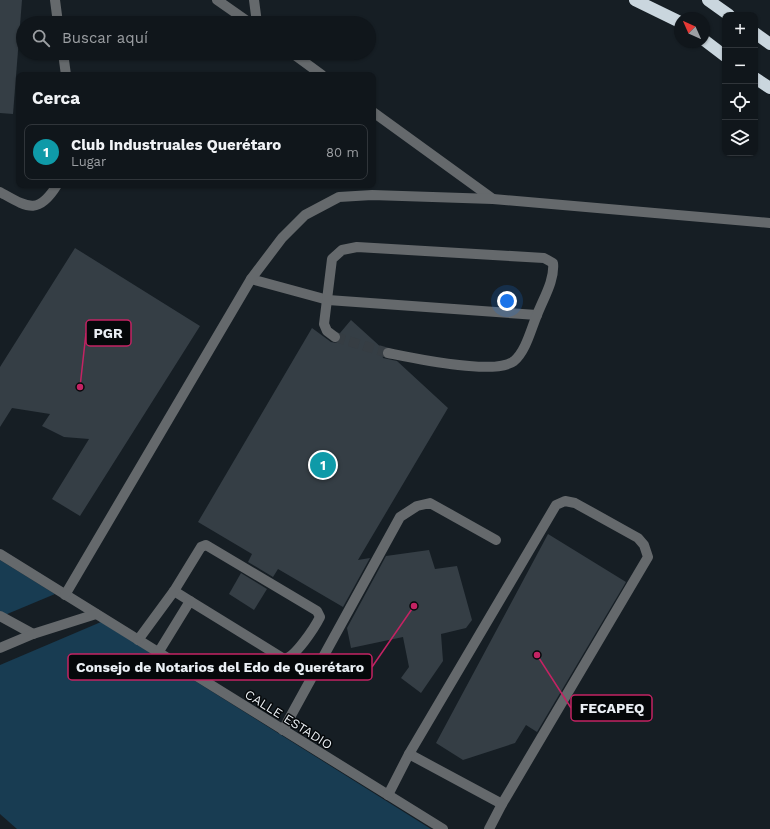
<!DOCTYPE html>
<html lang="es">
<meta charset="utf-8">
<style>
:root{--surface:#10161b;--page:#191f24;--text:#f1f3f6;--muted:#9c9fa3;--line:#30353a;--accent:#ea580c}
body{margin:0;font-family:"Work Sans",sans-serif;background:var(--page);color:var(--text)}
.controls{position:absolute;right:12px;top:12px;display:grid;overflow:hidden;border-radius:8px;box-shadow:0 1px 3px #0004}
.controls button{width:36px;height:36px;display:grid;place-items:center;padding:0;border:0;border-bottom:1px solid var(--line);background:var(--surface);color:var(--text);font:20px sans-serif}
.compass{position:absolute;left:674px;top:12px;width:36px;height:36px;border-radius:50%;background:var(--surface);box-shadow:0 1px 3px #0004;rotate:315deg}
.you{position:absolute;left:507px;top:301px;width:14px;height:14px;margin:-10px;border:3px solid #fff;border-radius:50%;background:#1a73e8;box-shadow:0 0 0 6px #1a73e833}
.badge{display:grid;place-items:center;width:26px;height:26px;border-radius:50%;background:var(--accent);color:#fff;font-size:13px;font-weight:700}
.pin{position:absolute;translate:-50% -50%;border:2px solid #fff;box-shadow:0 1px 4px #0006}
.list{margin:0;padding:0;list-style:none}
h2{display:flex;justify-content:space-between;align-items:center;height:52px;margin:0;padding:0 16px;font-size:17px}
h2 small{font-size:13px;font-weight:400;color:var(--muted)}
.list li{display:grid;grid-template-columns:26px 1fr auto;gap:12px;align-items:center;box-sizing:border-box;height:56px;margin:0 8px 8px;padding:0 8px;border:1px solid var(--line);border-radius:8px}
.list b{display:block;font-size:15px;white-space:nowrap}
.list p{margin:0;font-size:13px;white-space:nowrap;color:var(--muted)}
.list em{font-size:13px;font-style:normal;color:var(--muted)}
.icon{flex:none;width:22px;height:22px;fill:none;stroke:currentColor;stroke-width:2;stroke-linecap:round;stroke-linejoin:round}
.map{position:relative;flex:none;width:770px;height:829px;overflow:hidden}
.search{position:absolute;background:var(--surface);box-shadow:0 1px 3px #0004;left:16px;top:16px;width:360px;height:44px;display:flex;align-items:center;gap:10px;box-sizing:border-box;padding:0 14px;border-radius:22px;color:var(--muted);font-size:15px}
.panel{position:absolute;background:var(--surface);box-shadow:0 1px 3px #0004;left:16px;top:72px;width:360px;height:116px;border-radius:8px}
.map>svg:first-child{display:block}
</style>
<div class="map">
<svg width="770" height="829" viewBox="0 0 770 829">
<rect width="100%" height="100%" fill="#161e24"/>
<!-- green -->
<g fill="#183c52">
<path d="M 0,560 L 55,594 L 0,617 Z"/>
<path d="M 101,622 L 431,829 L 17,829 L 0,814 L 0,665 Z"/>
</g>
<!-- building -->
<g fill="#353e45">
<path d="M 0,0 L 22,0 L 13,114 L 0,113 Z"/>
<path d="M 75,248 L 200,326 L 80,516 L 52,499 L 89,439 L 64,437 L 42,426 L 50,414 L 12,408 L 0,427 L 0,367 Z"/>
<path d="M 351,320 L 383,349 L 382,352 L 383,358 L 397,361 L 448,408 L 358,560 L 370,558 L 343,607 L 278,569 L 273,577 L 248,562 L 252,554 L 198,522 L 312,328 L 331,342 L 337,343 L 341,338 L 340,333 Z"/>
<path d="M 548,534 L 626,582 L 537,732 L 526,725 L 515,743 L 463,760 L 436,743 Z"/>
<path d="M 429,550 L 435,569 L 457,566 L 472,620 L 466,628 L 441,634 L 443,661 L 421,693 L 401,678 L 409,667 L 403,637 L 351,648 L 347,628 L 386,556 Z"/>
<path d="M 241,573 L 267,589 L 254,610 L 229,594 Z"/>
</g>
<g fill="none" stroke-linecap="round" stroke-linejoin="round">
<!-- minor-tunnel -->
<path stroke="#363d43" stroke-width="10" stroke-dasharray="10 5" stroke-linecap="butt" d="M 335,337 L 388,353"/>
<!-- minor -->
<g stroke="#65696c" stroke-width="10">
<path d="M 55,0 L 58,23"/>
<path d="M 217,0 L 250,23"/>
<path d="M 254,0 L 257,23"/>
<path d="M 63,53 L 66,75"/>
<path d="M 292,53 L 322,75"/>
<path d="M 373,112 L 493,199"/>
<path d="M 0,192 C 27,207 38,216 57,185"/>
<path d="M 251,279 L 328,300 L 537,315"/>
<path d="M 335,337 L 327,331 L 324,324 L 332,259 L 342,250 L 357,247 L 544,258 L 553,263 C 555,280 543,299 537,315 C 531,329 526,351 514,361 C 495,376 413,358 388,353"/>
<path d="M 0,554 L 443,829"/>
<path d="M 174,591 L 190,601"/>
<path d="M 65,595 L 251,279 L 282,238 L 305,215 L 339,197 L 372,195 L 493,199 L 770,223"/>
<path d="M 0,616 L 33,634"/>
<path d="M 138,640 L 174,591 L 201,547 L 206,545 L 317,611 L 320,617 C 315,627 295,658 284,659 L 190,601 L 158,653"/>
<path d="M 0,648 L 33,634 L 96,614"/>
<path d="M 283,730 L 400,517 L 417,506 L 430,503 L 496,540"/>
<path d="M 409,754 L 502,804"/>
<path d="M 388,795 L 409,754 L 556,505 L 565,501 L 575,503 L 638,538 L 644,545 L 648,557 L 502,804 L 489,829"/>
</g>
<!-- highway -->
<g stroke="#cad6de" stroke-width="12">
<path d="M 635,0 L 680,22"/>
<path d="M 708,0 L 729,15"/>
<path d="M 755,33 L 770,44"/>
<path d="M 704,40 L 725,56"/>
<path d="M 755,78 L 770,88"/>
</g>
</g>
<g text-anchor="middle" stroke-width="3" stroke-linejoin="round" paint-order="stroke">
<!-- street labels -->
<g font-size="13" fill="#eaeff4" stroke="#05080a">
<text transform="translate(289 719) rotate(32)" y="5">CALLE ESTADIO</text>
</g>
</g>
<!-- callouts -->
<path fill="none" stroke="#c42363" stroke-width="1.5" d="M80 387L86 333M414 606L372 667M537 655L571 708"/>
<g fill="#c42363" stroke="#05080a" stroke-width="1.5">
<circle cx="80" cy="387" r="4"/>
<circle cx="414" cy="606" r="4"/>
<circle cx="537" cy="655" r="4"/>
</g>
<g fill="#05080a" stroke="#c42363" stroke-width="1.5">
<rect x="86" y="320" width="45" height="26" rx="4"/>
<rect x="68" y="654" width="304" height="26" rx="4"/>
<rect x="571" y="695" width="81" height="26" rx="4"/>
</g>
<g font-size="14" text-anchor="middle" font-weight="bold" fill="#eaeff4">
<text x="108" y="338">PGR</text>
<text x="220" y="672">Consejo de Notarios del Edo de Querétaro</text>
<text x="612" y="713">FECAPEQ</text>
</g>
</svg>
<div class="controls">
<button>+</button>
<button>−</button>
<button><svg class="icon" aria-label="locate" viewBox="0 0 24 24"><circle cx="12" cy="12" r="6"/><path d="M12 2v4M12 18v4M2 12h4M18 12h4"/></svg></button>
<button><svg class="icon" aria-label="layers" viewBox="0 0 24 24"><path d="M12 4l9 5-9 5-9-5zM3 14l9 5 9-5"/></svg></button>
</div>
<svg class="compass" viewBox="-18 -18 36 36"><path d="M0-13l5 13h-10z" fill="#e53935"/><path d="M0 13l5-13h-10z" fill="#9c9fa3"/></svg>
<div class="you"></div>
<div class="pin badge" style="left:323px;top:465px;background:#0f9aa8">1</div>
<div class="search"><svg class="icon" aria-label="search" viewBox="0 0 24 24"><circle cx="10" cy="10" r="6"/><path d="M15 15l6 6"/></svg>Buscar aquí</div>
<section class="panel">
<h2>Cerca<small></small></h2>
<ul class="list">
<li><span class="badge" style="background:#0f9aa8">1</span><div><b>Club Industruales Querétaro</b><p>Lugar</p></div><em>80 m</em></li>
</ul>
</section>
</div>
